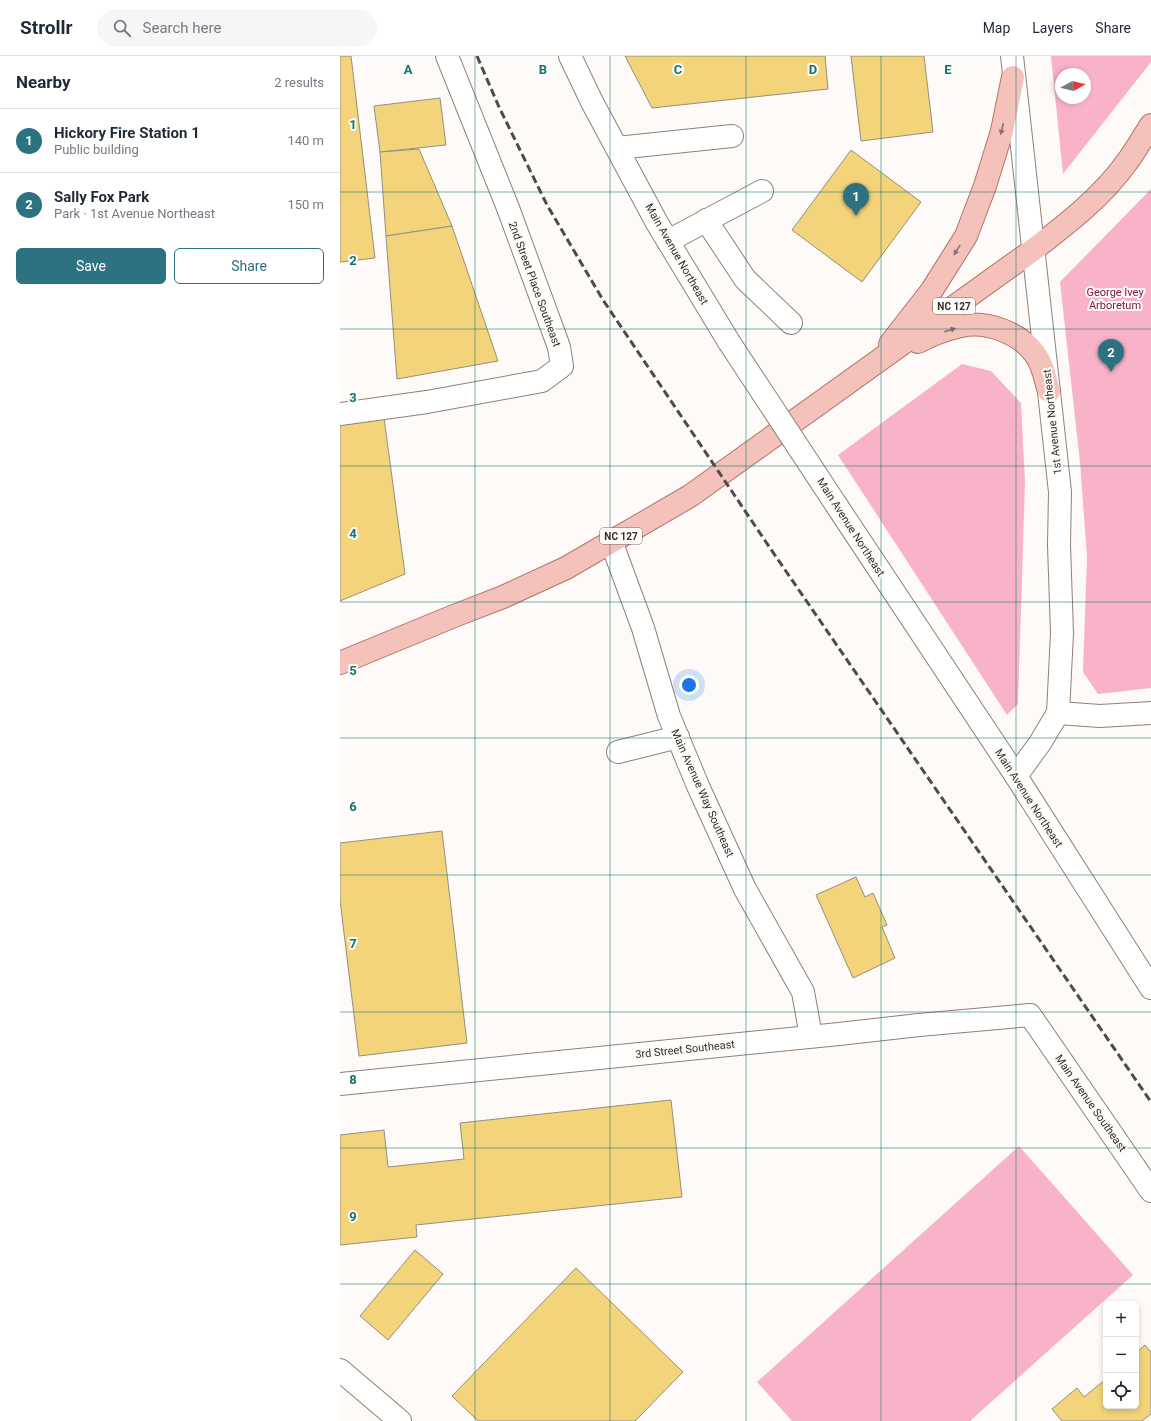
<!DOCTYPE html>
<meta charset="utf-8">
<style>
:root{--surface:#fff;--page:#f6f6f7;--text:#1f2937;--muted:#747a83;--line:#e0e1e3;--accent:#2c7280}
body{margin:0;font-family:Roboto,sans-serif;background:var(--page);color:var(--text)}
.controls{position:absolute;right:12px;bottom:12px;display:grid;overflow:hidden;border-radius:6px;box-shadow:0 2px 6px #0003}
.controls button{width:36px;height:36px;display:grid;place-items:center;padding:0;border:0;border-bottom:1px solid var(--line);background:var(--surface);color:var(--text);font:20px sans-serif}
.compass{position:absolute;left:715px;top:12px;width:36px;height:36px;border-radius:50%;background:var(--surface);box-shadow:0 2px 6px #0003;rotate:82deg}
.you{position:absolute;left:349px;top:629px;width:14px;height:14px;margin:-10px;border:3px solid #fff;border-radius:50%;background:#1a73e8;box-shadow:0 0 0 6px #1a73e833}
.badge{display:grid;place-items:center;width:26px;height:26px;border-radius:50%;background:var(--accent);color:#fff;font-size:13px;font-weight:700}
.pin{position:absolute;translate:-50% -33px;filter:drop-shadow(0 1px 2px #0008)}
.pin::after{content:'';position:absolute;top:21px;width:14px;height:12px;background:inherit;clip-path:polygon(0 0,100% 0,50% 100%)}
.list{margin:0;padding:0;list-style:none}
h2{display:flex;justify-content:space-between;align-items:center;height:52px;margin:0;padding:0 16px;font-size:17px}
h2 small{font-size:13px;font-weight:400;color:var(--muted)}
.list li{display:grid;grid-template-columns:26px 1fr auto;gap:12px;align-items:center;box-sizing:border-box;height:64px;padding:0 16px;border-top:1px solid var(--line)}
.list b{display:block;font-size:15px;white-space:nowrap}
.list p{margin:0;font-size:13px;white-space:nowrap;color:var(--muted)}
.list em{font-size:13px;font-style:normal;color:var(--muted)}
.actions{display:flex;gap:8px;padding:12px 16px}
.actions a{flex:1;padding:9px 0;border:1px solid var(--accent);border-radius:6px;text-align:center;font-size:14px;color:var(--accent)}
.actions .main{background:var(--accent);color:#fff}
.icon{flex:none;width:22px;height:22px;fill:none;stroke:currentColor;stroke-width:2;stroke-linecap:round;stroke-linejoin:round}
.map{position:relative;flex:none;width:811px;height:1365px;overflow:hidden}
header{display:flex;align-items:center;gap:24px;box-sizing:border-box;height:56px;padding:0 20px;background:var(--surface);border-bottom:1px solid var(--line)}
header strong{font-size:19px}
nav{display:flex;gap:22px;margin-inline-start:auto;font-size:14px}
.search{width:280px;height:36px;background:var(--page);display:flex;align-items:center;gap:10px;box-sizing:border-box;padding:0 14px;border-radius:22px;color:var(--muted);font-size:15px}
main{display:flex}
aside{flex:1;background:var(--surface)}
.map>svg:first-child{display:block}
</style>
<header>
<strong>Strollr</strong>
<div class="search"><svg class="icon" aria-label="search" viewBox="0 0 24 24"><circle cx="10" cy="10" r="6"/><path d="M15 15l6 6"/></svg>Search here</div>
<nav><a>Map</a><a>Layers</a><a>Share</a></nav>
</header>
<main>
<aside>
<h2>Nearby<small>2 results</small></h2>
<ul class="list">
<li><span class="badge">1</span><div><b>Hickory Fire Station 1</b><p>Public building</p></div><em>140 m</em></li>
<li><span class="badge">2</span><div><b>Sally Fox Park</b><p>Park · 1st Avenue Northeast</p></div><em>150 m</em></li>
</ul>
<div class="actions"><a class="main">Save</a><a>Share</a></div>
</aside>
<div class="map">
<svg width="811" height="1365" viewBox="0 0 811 1365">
<rect width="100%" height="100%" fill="#fdfaf8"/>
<!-- green -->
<g fill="#f8b3c9" fill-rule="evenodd">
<path d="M 711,0 L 811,0 L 811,6 L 723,118 ZM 721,18 L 745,18 L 745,42 L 721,42 Z"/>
<path d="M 811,133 L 811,632 L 758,638 L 743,616 L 747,501 L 740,406 L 720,226 Z"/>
<path d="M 622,308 L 651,315 L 681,347 L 685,426 L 678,648 L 667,659 L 498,399 Z"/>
<path d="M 679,1090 L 793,1219 L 630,1365 L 452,1365 L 417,1326 Z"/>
</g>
<!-- building -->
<g fill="#f3d47b" stroke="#958f7f">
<path d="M 0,0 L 11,0 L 35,202 L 0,206 Z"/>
<path d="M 285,0 L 485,0 L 488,33 L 312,52 Z"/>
<path d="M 511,0 L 584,0 L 593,76 L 521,85 Z"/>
<path d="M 100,42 L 106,89 L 40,96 L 34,50 Z"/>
<path d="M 79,93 L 112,170 L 46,180 L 40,96 Z"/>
<path d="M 511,94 L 581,146 L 522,226 L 452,174 Z"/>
<path d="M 112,170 L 158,305 L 57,323 L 46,180 Z"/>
<path d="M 44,362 L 65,518 L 0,545 L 0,368 Z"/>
<path d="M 102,775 L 127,987 L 19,1000 L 0,844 L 0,787 Z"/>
<path d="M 516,821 L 525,841 L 533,837 L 547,869 L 542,871 L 555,902 L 513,922 L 476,839 Z"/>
<path d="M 331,1044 L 342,1141 L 76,1169 L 77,1181 L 0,1189 L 0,1079 L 44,1074 L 48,1111 L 124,1103 L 120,1067 Z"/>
<path d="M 75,1194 L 103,1218 L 48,1284 L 20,1260 Z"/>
<path d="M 236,1212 L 343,1316 L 295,1365 L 138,1365 L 112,1340 Z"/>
<path d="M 805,1289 L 811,1296 L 811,1358 L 802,1365 L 722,1365 L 712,1353 L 737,1332 L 744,1341 L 766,1323 L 766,1350 L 796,1350 L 796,1297 Z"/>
</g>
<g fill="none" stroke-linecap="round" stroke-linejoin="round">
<!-- minor casing -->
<g stroke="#8f8176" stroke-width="24">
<g id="minor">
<path d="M 230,0 L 252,46 L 317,167 L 389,286"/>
<path d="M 672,0 L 720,436 L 719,489 L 722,577 L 718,657 L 700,687 L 676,720"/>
<path d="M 277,92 L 392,80"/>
<path d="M 366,164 L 405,223 L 451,267"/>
<path d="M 328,185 L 422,135"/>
<path d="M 0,358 L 87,346 L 202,325 L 222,310 L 219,291 L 168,152 L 107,0"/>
<path d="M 497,450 L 676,720 L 811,932"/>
<path d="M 271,485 L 303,572 L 329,660 L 358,730 L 405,833 L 463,936 L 471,980"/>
<path d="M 718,657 L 760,660 L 811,657"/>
<path d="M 278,696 L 338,681"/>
<path d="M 0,1028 L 499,978 L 579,969 L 690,959 L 811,1135"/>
<path d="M 0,1314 L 60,1365"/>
</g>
</g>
<!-- major casing -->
<g stroke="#ae756b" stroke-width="24">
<g id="major">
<path d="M 578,286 C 591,279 607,273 621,270 C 646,264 680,277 695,298 C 703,308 705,323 709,335"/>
<path d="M 550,288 L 592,234 L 626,180 L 645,130 L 662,75 L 673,21"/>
<path d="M 0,607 L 114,560 L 163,541 L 226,512 L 350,440 L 693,194 C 727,168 762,141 787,106 C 796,94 803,81 811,69"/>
</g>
</g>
<!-- minor -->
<use href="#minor" stroke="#fff" stroke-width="22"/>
<!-- major -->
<use href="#major" stroke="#f5c2bb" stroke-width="22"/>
<!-- rail -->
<path stroke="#514b47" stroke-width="3" stroke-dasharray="8 4" stroke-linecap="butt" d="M 137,0 L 159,51 L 207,149 L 263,244 L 430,492 L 811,1046"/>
<!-- minor-bridge casing -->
<g stroke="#8f8176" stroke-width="24" stroke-linecap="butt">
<path id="minor-bridge" d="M 389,286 L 497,450"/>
</g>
<!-- minor-bridge -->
<use href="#minor-bridge" stroke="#fff" stroke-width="22"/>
</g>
<!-- one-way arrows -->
<defs><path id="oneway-solid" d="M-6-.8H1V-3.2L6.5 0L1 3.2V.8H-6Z"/></defs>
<g fill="#8b716c">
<use href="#oneway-solid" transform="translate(662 73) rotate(104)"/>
<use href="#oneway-solid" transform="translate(617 194) rotate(122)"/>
<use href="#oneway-solid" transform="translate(610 274) rotate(-18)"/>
</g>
<!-- grid -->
<path fill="none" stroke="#0f766e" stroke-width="1" stroke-opacity="0.55" d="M 135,0 L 135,1365M 270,0 L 270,1365M 406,0 L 406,1365M 541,0 L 541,1365M 676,0 L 676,1365M 0,136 L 811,136M 0,273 L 811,273M 0,410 L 811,410M 0,546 L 811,546M 0,682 L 811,682M 0,819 L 811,819M 0,956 L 811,956M 0,1092 L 811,1092M 0,1228 L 811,1228"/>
<g text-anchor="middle" stroke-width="4" stroke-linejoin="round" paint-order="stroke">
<!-- shield labels -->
<g fill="#fdfaf8" stroke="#716c68" stroke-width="1">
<rect x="593" y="242" width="42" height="16" rx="3"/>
<rect x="260" y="472" width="42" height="16" rx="3"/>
</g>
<g font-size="10" font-weight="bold" fill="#352f2b">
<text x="614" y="254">NC 127</text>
<text x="281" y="484">NC 127</text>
</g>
<!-- street labels -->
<g font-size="11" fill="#352f2b" stroke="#fdfaf8">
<text transform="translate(337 198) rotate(60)" y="4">Main Avenue Northeast</text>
<text transform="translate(195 228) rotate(70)" y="4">2nd Street Place Southeast</text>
<text transform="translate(712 366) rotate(-96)" y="4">1st Avenue Northeast</text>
<text transform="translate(511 471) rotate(57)" y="4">Main Avenue Northeast</text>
<text transform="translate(363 737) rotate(66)" y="4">Main Avenue Way Southeast</text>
<text transform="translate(689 742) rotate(57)" y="4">Main Avenue Northeast</text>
<text transform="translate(345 993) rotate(-6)" y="4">3rd Street Southeast</text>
<text transform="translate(751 1047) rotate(55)" y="4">Main Avenue Southeast</text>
</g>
<!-- park labels -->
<g font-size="11" fill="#801748" stroke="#fdfaf8">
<text x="775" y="240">George Ivey<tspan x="775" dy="13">Arboretum</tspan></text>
</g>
</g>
<g font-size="13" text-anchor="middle" font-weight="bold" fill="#0f766e" stroke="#fdfaf8" stroke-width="4" stroke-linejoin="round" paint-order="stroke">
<text x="68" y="18">A</text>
<text x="203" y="18">B</text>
<text x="338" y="18">C</text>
<text x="473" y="18">D</text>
<text x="608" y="18">E</text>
<text x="13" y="73">1</text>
<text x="13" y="209">2</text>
<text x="13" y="346">3</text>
<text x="13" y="482">4</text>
<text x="13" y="619">5</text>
<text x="13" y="755">6</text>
<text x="13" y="892">7</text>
<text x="13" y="1028">8</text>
<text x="13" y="1165">9</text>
</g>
</svg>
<div class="controls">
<button>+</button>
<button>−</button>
<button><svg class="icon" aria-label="locate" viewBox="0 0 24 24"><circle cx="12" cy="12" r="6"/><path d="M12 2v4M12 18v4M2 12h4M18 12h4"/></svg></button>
</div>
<svg class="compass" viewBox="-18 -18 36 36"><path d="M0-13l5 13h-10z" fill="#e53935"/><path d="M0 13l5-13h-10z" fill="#747a83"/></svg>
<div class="you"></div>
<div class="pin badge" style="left:516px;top:160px">1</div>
<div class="pin badge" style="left:771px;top:316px">2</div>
</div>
</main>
